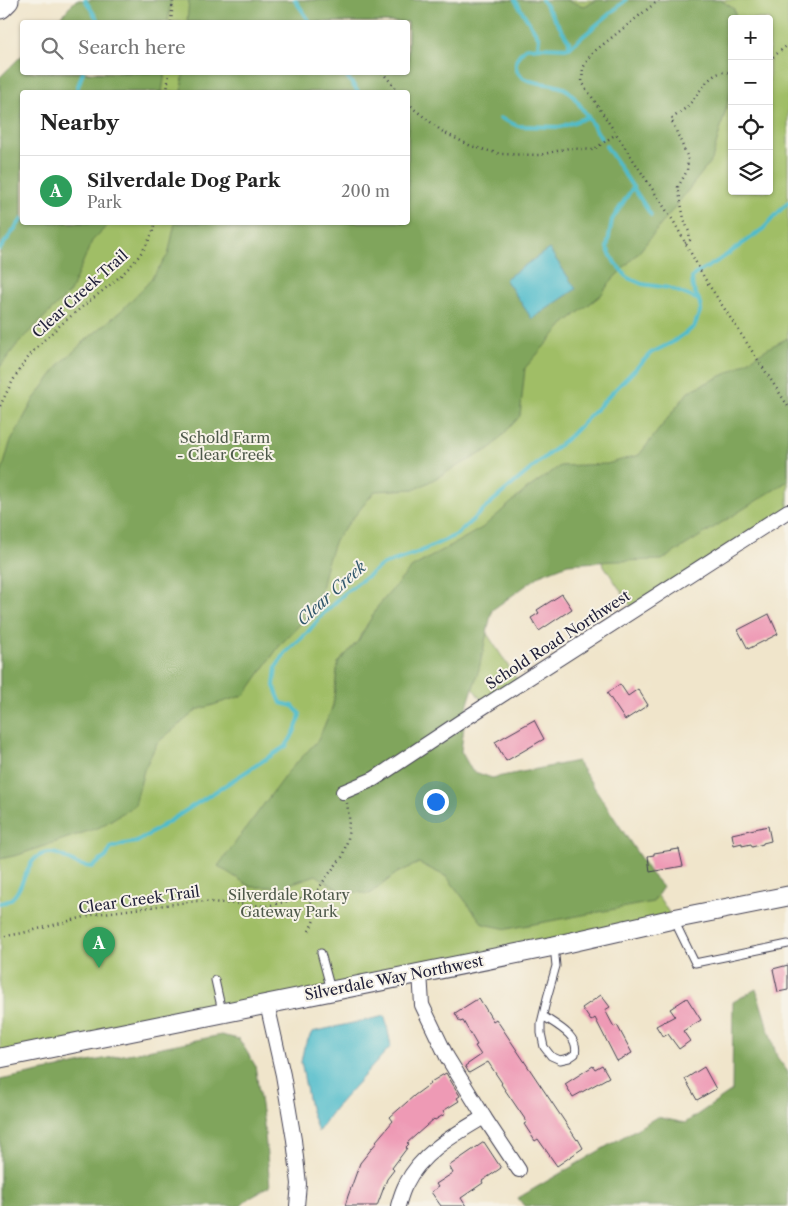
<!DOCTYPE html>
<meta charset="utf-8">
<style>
:root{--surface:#fff;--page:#f2f2f2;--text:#222;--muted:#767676;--line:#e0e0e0;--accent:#b5179e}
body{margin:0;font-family:"Libre Caslon Text",serif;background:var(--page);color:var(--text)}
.controls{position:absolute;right:15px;top:15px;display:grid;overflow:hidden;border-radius:5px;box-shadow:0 1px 4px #0004}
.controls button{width:45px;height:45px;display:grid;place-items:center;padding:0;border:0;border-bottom:1px solid var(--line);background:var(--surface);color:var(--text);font:25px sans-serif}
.you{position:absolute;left:435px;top:801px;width:18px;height:18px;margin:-12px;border:4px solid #fff;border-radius:50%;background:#1a73e8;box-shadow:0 0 0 8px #1a73e833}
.badge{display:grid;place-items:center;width:32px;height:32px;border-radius:50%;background:var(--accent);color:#fff;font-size:16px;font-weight:700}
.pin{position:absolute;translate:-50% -41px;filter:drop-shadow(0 1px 2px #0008)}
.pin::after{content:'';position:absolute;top:26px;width:18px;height:15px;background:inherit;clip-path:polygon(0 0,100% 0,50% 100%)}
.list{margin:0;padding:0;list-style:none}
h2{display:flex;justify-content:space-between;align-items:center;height:65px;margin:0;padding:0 20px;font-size:21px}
h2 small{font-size:16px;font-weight:400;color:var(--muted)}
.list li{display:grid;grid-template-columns:32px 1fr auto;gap:15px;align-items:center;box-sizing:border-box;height:70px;padding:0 20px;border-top:1px solid var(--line)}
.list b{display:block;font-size:19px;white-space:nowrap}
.list p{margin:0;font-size:16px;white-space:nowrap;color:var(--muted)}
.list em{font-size:16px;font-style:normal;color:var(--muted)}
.icon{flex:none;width:28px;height:28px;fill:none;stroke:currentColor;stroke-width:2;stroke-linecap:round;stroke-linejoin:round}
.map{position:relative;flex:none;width:788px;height:1206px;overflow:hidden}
.search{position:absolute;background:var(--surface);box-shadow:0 1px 4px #0004;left:20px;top:20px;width:390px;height:55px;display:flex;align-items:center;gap:12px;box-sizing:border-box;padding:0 18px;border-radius:5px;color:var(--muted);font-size:19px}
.panel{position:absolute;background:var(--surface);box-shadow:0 1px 4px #0004;left:20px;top:90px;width:390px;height:135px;border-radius:5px}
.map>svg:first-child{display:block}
</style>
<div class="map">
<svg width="788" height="1206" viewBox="0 0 788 1206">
<rect width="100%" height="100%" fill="#f7f3e8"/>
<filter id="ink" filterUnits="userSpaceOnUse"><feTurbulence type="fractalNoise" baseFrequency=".02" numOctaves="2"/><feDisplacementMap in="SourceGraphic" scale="10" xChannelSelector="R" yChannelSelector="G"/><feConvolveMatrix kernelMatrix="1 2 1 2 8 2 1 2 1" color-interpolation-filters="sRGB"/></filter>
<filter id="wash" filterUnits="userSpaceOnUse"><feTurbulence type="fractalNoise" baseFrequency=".0096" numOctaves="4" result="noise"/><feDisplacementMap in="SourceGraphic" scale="20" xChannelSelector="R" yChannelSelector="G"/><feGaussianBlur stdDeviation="1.12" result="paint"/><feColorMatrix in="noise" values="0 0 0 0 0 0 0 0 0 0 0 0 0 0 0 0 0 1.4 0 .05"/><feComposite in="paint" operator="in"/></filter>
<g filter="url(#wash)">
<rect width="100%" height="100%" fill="#f0e5cb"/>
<!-- green -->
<path fill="#a0be66" stroke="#617050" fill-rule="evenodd" d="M 90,0 L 788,0 L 788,511 L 634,611 L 560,499 L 446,571 L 520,684 L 485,706 L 412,596 L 368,623 L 358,641 L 338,663 L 333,706 L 324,728 L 376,808 L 574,766 L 673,919 L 0,1058 L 0,84 L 22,72 L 408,72 L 408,22 L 69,22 ZM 732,19 L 769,19 L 769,191 L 732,191 ZM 22,92 L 408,92 L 408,222 L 22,222 Z"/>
<!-- forest -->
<g fill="#80a55b" stroke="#51644b">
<path d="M 76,0 L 171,0 L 168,22 L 56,22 Z"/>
<path d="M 189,0 L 566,0 L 584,6 L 598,0 L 721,0 L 734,9 L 736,19 L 732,19 L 732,87 L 712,160 L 640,251 L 611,281 L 601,295 L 564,324 L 525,368 L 520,416 L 491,448 L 416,489 L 375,491 L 335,540 L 326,566 L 317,607 L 280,645 L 245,695 L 197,710 L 157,743 L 144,770 L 135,805 L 100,827 L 18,855 L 0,859 L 0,478 L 10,443 L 34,399 L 61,363 L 86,340 L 121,311 L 148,283 L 168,255 L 175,223 L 408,222 L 408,92 L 182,92 L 183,73 L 408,72 L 408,22 L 187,22 Z"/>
<path d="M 22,55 L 22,72 L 165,73 L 162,92 L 22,92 L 22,222 L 110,223 L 92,241 L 70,292 L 19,342 L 0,367 L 0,77 Z"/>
<path d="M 788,338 L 788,481 L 662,560 L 614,561 L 568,564 L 542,574 L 492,610 L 479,669 L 466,710 L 461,751 L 472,771 L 492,778 L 577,761 L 651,874 L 663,887 L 653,902 L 507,929 L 483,924 L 447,877 L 419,863 L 397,873 L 370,894 L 339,890 L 316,875 L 281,887 L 251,887 L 218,866 L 287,773 L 318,740 L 333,706 L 338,663 L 358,641 L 378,606 L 411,568 L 482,528 L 527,489 L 560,466 L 607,464 L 639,455 L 689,391 L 734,370 L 768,348 Z"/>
<path d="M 756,989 L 777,1057 L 788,1072 L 788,1206 L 524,1206 L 518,1198 L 657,1117 L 685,1123 L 732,1091 L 733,1002 Z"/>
<path d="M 221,1035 L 239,1039 L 255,1065 L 264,1125 L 270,1186 L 250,1197 L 241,1206 L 0,1206 L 0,1080 Z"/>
</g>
<!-- water -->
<g fill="#50bccb" stroke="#396f83">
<path d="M 549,249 L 576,289 L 532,319 L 505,279 Z"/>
<path d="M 385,1016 L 391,1046 L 334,1109 L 318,1132 L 310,1108 L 301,1062 L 304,1047 L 312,1032 Z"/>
</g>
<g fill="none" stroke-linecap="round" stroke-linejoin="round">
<!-- stream -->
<g stroke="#50bccb" stroke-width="4">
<path d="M 85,0 L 99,22"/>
<path d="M 295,0 L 310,22"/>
<path d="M 515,0 L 539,38 L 538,47"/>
<path d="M 542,0 L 569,41 L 569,48"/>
<path d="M 344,72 L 358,92"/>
<path d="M 76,92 L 83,72"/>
<path d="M 500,118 L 518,126 L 560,127 L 588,117"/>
<path d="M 601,138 C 593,126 577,97 567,90 C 553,80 520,88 516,67 C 515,58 520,53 527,47 L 534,48 L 538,47 L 569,48 L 626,0"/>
<path d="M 606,146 L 651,215"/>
<path d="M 633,187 L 612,220 L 607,248 L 615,263 L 628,278 L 642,284 L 669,288 L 699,300"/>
<path d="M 0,249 L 22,219"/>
<path d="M 0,903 C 29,901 19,851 52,853 C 61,853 69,861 77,864 C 82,866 87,866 92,867 L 106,857 L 111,848 L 124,844 L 137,842 L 286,746 C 293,736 298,727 300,714 L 293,706 L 281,703 L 274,686 L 276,667 L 286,652 L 306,634 L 323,614 L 346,592 L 382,565 L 417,553 L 456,535 L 494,500 L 570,436 L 651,353 L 673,342 L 694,327 L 701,309 L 699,300 L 693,289 L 692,278 L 694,275 L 721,259 L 763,229 L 788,202"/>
</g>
</g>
<g id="blocks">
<!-- building -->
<g fill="#ee9ab5">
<path d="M 562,594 L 572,609 L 539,631 L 531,618 L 539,613 L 537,610 Z"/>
<path d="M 769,614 L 778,634 L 748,649 L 738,630 Z"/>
<path d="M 620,684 L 628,696 L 638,689 L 648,705 L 625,720 L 607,693 Z"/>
<path d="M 534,720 L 544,739 L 506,761 L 495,742 Z"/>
<path d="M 768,826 L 771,841 L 763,843 L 763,844 L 752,847 L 751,844 L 742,846 L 742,843 L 734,845 L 732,834 Z"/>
<path d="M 679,849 L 683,866 L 650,872 L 648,856 L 654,855 L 654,853 Z"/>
<path d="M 788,965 L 788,990 L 778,992 L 773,969 Z"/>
<path d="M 601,995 L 610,1007 L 605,1010 L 614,1027 L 617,1025 L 632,1053 L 617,1061 L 595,1018 L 591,1021 L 582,1008 Z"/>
<path d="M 479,998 L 493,1021 L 496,1019 L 577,1140 L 578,1139 L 583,1148 L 557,1166 L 538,1139 L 535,1141 L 524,1124 L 527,1122 L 501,1084 L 502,1083 L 488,1062 L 469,1073 L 465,1066 L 481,1055 L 475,1046 L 477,1045 L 463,1021 L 460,1022 L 455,1013 Z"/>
<path d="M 687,998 L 701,1020 L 683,1031 L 690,1041 L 679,1049 L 668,1034 L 663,1037 L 656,1026 L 675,1016 L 670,1009 Z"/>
<path d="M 602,1065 L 609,1077 L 573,1097 L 565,1084 L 593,1066 L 595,1069 Z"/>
<path d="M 704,1067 L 716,1089 L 697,1100 L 685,1079 Z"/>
<path d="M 446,1073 L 460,1096 L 457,1098 L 459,1101 L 443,1111 L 445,1114 L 435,1120 L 434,1119 L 407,1143 L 409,1144 L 406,1147 L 407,1148 L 392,1168 L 394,1170 L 387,1179 L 377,1206 L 345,1206 L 348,1196 L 360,1163 L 377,1142 L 376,1141 L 393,1121 L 390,1117 L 415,1095 L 430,1084 L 429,1083 Z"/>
<path d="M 484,1142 L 501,1168 L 482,1181 L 483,1183 L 461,1198 L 466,1206 L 441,1206 L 431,1192 L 438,1187 L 436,1184 L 453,1173 L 449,1166 Z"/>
</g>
</g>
</g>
<g filter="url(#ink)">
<use href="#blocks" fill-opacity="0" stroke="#413f51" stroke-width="1"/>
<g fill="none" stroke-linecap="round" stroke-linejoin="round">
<!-- service casing -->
<g stroke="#413f51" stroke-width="9">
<g id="service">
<path d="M 674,920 L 695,963 L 788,944"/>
<path d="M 321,953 L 331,990"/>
<path d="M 215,980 L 222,1011"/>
<path d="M 543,1016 C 556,1025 580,1036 575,1054 L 569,1058 L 560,1060 L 551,1056 L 544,1047 L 541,1033 L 541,1023 L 547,998 L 556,966 L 554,946"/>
</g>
</g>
<!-- minor casing -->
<g stroke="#413f51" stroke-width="16">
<g id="minor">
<path d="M 343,792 L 374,779 L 460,722 L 788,511"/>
<path d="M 420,972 L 422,1005 L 447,1057 L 484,1117 L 519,1170"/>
<path d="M 267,1004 L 283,1075 L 294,1140 L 299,1184 L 297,1206"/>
<path d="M 398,1206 C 400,1199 402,1191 406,1184 C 422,1152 454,1135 484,1117"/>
</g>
</g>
<!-- secondary casing -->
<g stroke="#413f51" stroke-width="21">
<path id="secondary" d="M 0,1058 L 554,946 L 673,919 L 788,896"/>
</g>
<!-- motorway casing -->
<g stroke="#413f51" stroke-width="27">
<path id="motorway" d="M 0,6 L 6,0"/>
</g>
<!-- path -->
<g stroke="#413f51" stroke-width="2.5" stroke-dasharray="1 4" stroke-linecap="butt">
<path d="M 659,0 L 591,54 L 583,68 L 582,82 L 674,222 L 705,279 L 788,406"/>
<path d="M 171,22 L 173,0"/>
<path d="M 769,60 L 784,48 L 788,45"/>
<path d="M 382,72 L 399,92"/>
<path d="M 167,92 L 169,72"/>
<path d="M 408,102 L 414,109 L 443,132 L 471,146 L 500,154 L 540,155 L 569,148 L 593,150 L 616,134"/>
<path d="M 685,243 L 690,240 L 689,232 L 684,219 L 678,187 L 687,171 L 688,158 L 671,119 C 677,115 682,111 687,107 C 699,95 711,66 732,73"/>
<path d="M 0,406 C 11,383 21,364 39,345 C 55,329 73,314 91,300 C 120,277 145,259 156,222"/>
<path d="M 309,931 L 314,920 L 310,905 L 311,901 L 325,879 L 342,857 L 348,839 L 349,818 L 347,803"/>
<path d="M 0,937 L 23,933 L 96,914 L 196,901 L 267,906 L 305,897 L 311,901"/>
</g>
<!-- service -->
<use href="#service" stroke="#fff" stroke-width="7"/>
<!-- minor -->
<use href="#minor" stroke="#fff" stroke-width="14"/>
<!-- secondary -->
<use href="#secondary" stroke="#fff" stroke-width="19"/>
<!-- motorway -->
<use href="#motorway" stroke="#fff" stroke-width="25"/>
</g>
</g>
<g text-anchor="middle" stroke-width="4" stroke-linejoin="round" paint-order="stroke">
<!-- street labels -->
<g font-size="15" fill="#22223b" stroke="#f7f3e8">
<text transform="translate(80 294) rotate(-42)" y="5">Clear Creek Trail</text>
<text transform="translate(558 640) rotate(-33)" y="5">Schold Road Northwest</text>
<text transform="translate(139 900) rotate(-8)" y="5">Clear Creek Trail</text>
<text transform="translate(394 978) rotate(-11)" y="5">Silverdale Way Northwest</text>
</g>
<!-- park labels -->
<g font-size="15" fill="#4e594a" stroke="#f7f3e8">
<text x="225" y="443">Schold Farm<tspan x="225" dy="17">- Clear Creek</tspan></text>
<text x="289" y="900">Silverdale Rotary<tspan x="289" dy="17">Gateway Park</tspan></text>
</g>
<!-- water labels -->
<g font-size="16" font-style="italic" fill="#32586d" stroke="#f7f3e8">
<text transform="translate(331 593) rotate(-42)" y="6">Clear Creek</text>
</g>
</g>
</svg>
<div class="controls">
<button>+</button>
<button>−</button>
<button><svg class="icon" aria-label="locate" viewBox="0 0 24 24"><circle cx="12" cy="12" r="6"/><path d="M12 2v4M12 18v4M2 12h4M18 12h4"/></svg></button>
<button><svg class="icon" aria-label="layers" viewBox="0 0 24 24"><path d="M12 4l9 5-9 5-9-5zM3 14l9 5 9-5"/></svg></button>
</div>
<div class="you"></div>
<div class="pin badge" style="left:99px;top:968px;background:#2e9e5b">A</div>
<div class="search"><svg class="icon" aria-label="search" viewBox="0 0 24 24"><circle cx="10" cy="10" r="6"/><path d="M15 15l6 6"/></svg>Search here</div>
<section class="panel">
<h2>Nearby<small></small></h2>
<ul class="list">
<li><span class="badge" style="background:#2e9e5b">A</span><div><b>Silverdale Dog Park</b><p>Park</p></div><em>200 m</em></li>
</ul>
</section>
</div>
